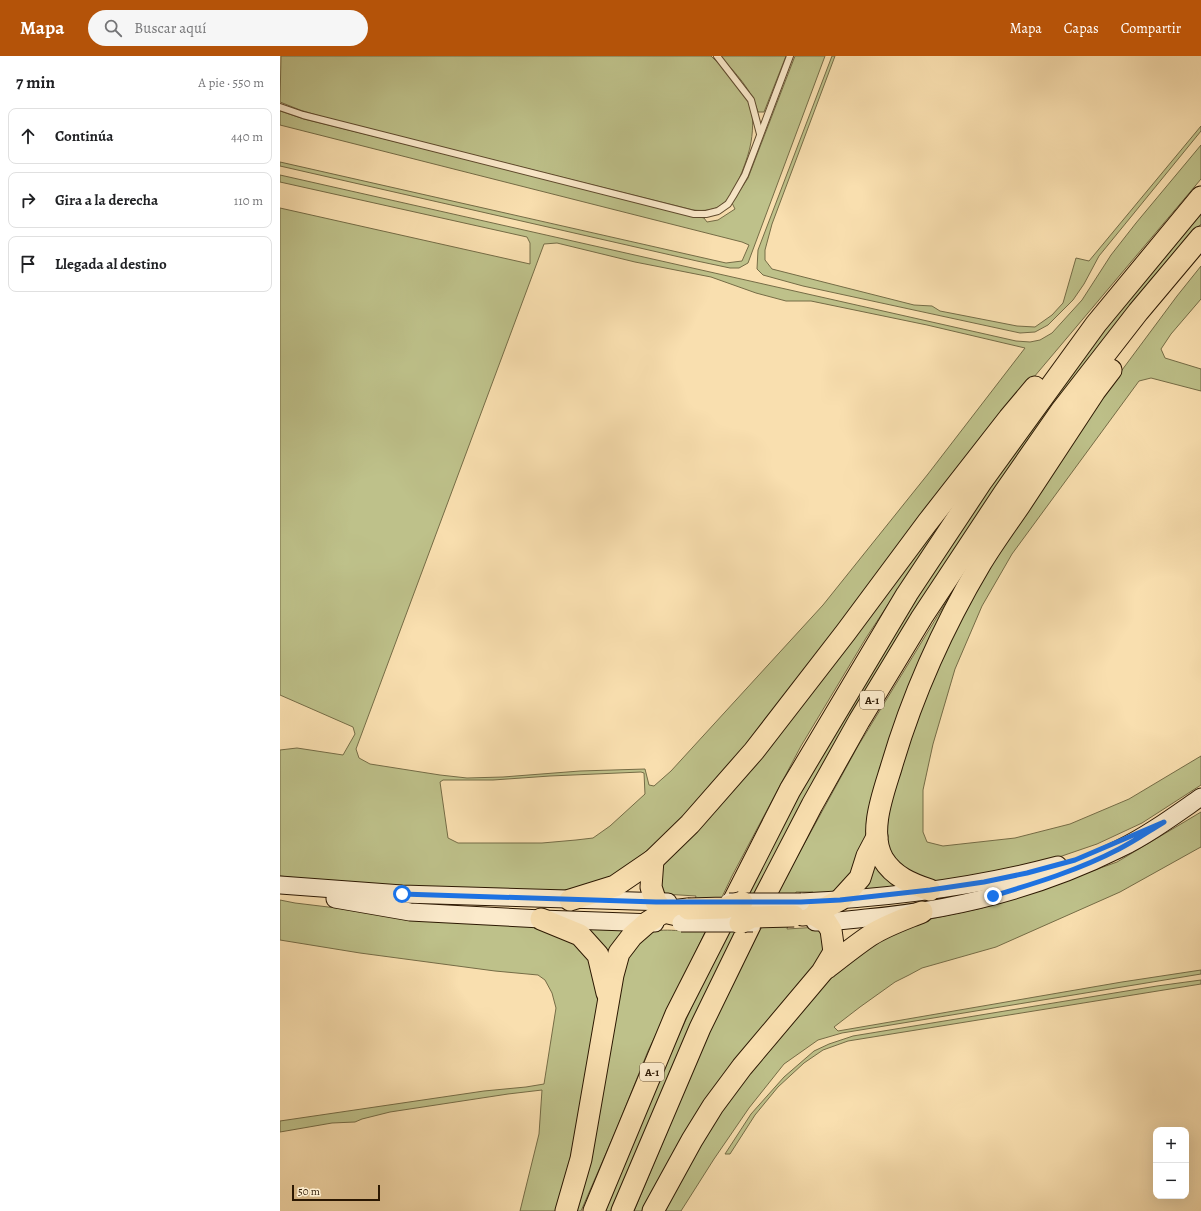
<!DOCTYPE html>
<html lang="es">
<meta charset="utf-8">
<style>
:root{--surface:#fff;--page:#f6f6f6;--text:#202124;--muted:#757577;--line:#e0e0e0;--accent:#b45309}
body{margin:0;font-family:Alegreya,serif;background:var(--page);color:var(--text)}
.controls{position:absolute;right:12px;bottom:12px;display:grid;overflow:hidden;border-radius:8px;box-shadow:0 4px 16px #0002}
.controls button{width:36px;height:36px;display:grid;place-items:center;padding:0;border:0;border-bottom:1px solid var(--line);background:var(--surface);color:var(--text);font:20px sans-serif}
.scale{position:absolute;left:12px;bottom:10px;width:88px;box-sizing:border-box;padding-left:4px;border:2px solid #2c1802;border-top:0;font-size:11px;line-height:14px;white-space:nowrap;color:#2c1802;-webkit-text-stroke:3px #fbeacb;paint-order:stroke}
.stop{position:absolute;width:12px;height:12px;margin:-9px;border:3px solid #1a73e8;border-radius:50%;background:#fff}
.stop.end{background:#1a73e8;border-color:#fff;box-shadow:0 1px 4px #0008}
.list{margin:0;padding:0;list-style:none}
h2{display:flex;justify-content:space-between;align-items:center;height:52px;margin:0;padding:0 16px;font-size:17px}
h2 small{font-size:13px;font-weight:400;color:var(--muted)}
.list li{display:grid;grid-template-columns:26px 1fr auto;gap:12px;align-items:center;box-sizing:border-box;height:56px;margin:0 8px 8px;padding:0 8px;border:1px solid var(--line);border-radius:8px}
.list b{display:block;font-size:15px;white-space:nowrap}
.list em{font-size:13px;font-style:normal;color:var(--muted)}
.icon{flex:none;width:22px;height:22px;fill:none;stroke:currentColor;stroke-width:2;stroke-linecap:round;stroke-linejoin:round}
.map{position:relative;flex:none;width:921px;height:1155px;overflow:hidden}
header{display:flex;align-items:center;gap:24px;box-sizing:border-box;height:56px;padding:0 20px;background:var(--accent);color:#fff}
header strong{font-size:19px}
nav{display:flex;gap:22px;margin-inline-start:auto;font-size:14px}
.search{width:280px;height:36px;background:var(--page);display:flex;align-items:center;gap:10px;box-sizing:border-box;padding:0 14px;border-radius:22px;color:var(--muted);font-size:15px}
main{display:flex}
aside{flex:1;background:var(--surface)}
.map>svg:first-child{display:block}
</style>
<header>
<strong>Mapa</strong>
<div class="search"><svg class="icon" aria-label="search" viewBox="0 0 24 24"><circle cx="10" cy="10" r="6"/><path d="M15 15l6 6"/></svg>Buscar aquí</div>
<nav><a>Mapa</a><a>Capas</a><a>Compartir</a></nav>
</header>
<main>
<aside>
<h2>7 min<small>A pie · 550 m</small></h2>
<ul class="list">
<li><svg class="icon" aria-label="ahead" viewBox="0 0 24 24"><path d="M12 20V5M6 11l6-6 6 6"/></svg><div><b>Continúa</b></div><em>440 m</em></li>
<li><svg class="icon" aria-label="right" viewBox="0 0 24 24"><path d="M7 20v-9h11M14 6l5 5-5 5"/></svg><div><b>Gira a la derecha</b></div><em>110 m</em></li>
<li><svg class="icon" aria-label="arrive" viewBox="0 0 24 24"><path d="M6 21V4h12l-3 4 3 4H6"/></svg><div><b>Llegada al destino</b></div></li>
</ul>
</aside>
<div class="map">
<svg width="921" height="1155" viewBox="0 0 921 1155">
<rect width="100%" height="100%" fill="#f9dfaf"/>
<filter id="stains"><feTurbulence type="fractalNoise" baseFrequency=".005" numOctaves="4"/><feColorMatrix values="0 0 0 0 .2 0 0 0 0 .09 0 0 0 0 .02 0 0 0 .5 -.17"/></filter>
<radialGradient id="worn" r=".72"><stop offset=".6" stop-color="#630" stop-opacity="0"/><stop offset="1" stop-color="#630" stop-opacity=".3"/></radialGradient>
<!-- green -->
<g fill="#bec18a" stroke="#756c46" fill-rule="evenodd">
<path d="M 1,0 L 431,0 C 443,12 465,32 470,48 C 474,60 473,78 470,91 C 467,105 455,137 445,146 C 436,155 424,155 413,154 L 53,64 L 20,54 L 0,46 Z"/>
<path d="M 440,0 L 506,0 L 484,56 L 478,56 C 471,32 456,18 440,0 Z"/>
<path d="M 515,0 L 545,0 L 468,207 L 459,212 L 450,212 L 417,205 L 0,110 L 0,106 L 446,207 L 462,205 L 469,189 L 462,186 L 0,69 L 0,55 L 24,63 L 424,162 L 427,166 L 438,164 L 455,153 L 452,147 L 468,122 Z"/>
<path d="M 552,0 L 555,0 L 492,168 L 485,194 L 485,204 L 492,213 L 634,249 L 652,250 L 660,255 L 737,270 L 755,271 L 772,259 L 783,247 L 796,202 L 809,205 L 921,70 L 921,75 L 819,200 L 804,228 L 793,244 L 768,269 L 755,276 L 740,277 L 523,230 L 483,219 L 477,213 L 478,194 Z"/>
<path d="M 921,89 L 921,123 L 743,334 L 498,651 L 393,775 L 335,822 L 288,834 L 242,836 L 69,828 L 0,820 L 0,694 L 17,692 L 63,699 L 75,678 L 73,671 L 0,639 L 0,152 L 250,208 L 250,187 L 247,181 L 0,126 L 0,119 L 736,285 L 750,286 L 760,284 L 772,277 L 802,244 L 831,199 L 856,167 ZM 277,187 L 355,206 L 431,221 L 476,237 L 506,245 L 531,245 L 647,269 L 745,292 L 648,418 L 543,549 L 391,715 L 374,730 L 369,729 L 365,713 L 300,715 L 223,721 L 187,722 L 160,719 L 90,708 L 79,702 L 76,693 L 264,188 ZM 361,716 L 364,717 L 365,738 L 330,770 L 313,782 L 296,784 L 262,787 L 178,787 L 168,782 L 160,726 L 163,724 L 213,724 L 270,720 Z"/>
<path d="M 921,155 L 921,168 L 888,206 L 638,554 L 333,1155 L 324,1155 L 377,1027 L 430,911 L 486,798 L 580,632 L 688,462 L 824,273 Z"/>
<path d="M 921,210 L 921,243 L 891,278 L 881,293 L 885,302 L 921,313 L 921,335 L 871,322 L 859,325 L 732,498 L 702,550 L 675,613 L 653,688 L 643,734 L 643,776 L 647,786 L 663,790 L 735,782 L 790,768 L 849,743 L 921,700 L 921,729 L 862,767 L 817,788 L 779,801 L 728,815 L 660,825 L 644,823 L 628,817 L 608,796 L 605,764 L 609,742 L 652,624 L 682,559 L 718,495 L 793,380 L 897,240 Z"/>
<path d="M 659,462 L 663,465 L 586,582 L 521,690 L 452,820 L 368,995 L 337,1072 L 301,1155 L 294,1155 L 340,922 C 348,904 354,878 376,875 C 386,873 397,875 407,875 L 416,840 L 384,838 L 379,834 L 380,810 Z"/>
<path d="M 674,533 L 677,535 L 577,812 L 561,836 L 533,839 L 533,836 L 516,836 L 507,873 L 539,871 L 544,878 L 543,906 L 366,1155 L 354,1155 L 435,962 L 511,812 L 578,690 Z"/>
<path d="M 921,756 L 921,791 L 919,792 L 840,836 L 716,891 L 642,912 L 629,919 L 615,926 L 580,951 L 554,971 L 558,975 L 842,926 L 921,914 L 921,918 L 562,977 L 538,984 L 504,1008 L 469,1052 L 434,1103 L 401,1155 L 383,1155 L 411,1102 L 453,1038 L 507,965 L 564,910 L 604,881 L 646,864 L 702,852 L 776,828 L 837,806 Z"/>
<path d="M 595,803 L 620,831 L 580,834 Z"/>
<path d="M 0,844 L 15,847 L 140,862 L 272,872 L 293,885 L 311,903 L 320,947 L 297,1086 L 278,1155 L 240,1155 L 259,1078 L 262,1034 L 228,1038 L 110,1056 L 82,1063 L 75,1066 L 52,1067 L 0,1076 L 0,1065 L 204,1035 L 246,1031 L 264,1028 L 276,952 L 272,937 L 265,924 L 258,919 L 215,915 L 80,897 L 0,884 Z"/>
<path d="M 302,872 L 345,874 L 329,905 Z"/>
<path d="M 921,924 L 921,928 L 568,985 L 543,994 L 524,1007 L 498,1031 L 475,1059 L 450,1098 L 445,1098 L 471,1058 L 504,1021 L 534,995 L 549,988 L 573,980 L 877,930 Z"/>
</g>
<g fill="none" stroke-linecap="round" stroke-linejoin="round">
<!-- lane casing -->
<g stroke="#5f4a2d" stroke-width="8">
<g id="lane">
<path d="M 437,0 L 471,44 L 480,78"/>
<path d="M 0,51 L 23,59 L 414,158 L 426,158 L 438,155 L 448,148 L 453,140 L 465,119 L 510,0"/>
</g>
</g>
<!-- secondary casing -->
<g stroke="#2c1802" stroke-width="19">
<g id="secondary">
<path d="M 0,829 L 122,838 L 388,846"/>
<path d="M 55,843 L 130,856 L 261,863 L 375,867"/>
<path d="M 521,846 C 607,842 695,831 778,809"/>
<path d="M 535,866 C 552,866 569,864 586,862 C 674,854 761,832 839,793 C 868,779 895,759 921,741"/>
</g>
</g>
<!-- highway casing -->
<g stroke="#2c1802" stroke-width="23">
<g id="highway">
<path d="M 373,804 L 371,831 L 376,846 L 384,856 L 397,859"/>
<path d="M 650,834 C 632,828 614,821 603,803 C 588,777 603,738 611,712 C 632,640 663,571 701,507 C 713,487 727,468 740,449 C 765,411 790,373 815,335 L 831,314"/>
<path d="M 290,844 L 335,830 L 373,804 L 410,768 L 474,695 L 566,576 L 647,467 L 729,362 L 755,331"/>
<path d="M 522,859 L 533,858 L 560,844 L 580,822 L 587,800 L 597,781"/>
<path d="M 261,863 L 300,879 L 318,899 L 327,937"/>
<path d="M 547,912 C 561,901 576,889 591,879 C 607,869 625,863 642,856"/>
<path d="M 286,1155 L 301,1103 L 333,919 L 339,897 L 352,880 L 368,866 L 384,856 L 408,853"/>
<path d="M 314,1155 L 396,958 L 510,734 L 627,538 L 702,425 L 816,268 L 921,141"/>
<path d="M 342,1155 L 420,972 L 477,855 L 532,749 L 579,665 L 642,561 L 724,437 L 781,355 L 858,256 L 921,181"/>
<path d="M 373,1155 L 412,1084 L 433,1050 L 462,1011 L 542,916 L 554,896 L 551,874 L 546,866 L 533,858 L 518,853"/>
</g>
</g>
<!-- lane -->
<use href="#lane" stroke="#fbeacb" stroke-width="6"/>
<!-- secondary -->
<use href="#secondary" stroke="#fbeacb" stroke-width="17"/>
<!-- highway -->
<use href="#highway" stroke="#f9dfaf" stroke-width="21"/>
<!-- secondary-bridge casing -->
<g stroke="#2c1802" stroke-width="19" stroke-linecap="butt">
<g id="secondary-bridge">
<path d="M 449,846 L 521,846"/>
<path d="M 401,867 L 473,867"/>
</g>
</g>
<!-- highway-bridge casing -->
<g stroke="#2c1802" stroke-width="23" stroke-linecap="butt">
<g id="highway-bridge">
<path d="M 408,853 L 445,852 L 462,846"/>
<path d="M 460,867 L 472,861 L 514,860"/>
</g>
</g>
<!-- secondary-bridge -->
<use href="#secondary-bridge" stroke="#fbeacb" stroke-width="17"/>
<!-- highway-bridge -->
<use href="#highway-bridge" stroke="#f9dfaf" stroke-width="21"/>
</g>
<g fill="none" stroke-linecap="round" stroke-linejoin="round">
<!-- route -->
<path stroke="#1a73e8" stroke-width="5" d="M 122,838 L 376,846 L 521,846 L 560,844 L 650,834 L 704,826 L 747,817 L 795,804 L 884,766 C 869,775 855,785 839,793 C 799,814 756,827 713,840"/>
</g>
<g text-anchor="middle" stroke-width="4" stroke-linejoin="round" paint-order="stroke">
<!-- shield labels -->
<g fill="#fbeacb" stroke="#6a573e" stroke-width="1">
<rect x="580" y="635" width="24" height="18" rx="3"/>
<rect x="360" y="1007" width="24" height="18" rx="3"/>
</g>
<g font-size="11" font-weight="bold" fill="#2c1802">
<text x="592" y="648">A-1</text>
<text x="372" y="1020">A-1</text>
</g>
</g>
<rect width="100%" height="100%" filter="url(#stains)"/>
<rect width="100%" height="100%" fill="url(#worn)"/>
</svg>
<div class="controls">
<button>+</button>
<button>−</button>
</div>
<div class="scale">50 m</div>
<div class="stop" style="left:122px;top:838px"></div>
<div class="stop end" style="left:713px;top:840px"></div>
</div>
</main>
